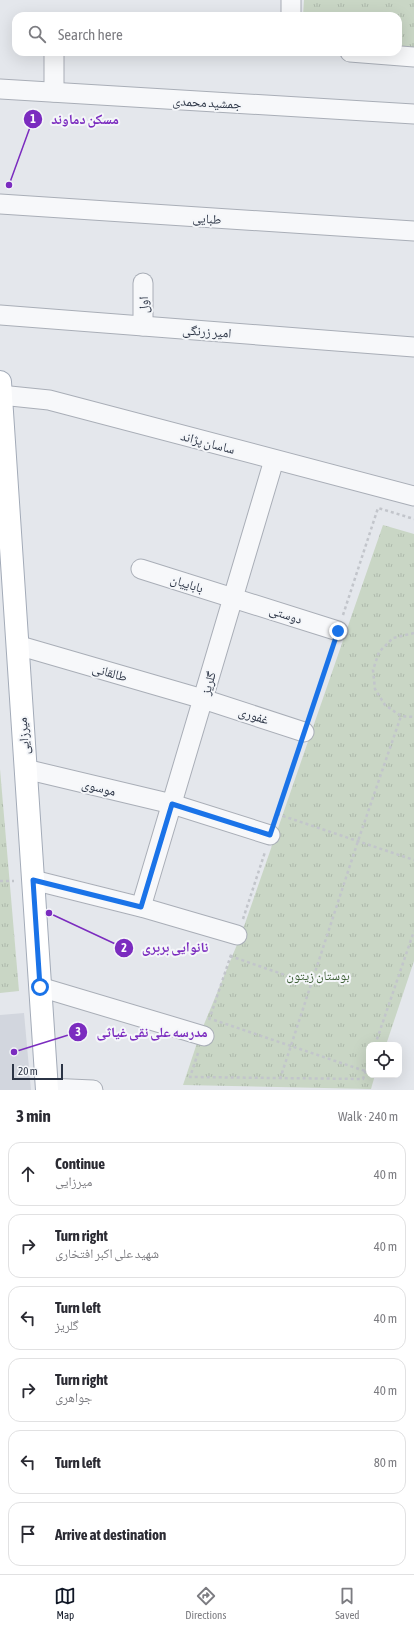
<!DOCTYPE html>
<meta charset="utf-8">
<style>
:root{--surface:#fff;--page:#f2f2f3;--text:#2b2b33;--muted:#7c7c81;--line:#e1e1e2;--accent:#111827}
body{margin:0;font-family:"Asap Condensed","Noto Naskh Arabic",sans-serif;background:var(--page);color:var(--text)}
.controls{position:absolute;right:12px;bottom:12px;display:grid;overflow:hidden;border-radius:8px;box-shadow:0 4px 16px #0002}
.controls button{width:36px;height:36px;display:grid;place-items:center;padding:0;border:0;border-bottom:1px solid var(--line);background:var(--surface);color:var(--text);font:20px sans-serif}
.scale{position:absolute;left:12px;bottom:10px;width:51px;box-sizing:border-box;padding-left:4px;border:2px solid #2b3445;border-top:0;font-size:11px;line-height:14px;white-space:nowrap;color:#2b3445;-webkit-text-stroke:3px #f4f6f9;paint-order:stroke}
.stop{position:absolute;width:12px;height:12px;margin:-9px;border:3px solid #1a73e8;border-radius:50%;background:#fff}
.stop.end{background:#1a73e8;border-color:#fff;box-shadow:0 1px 4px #0008}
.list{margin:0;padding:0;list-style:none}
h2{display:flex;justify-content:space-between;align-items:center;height:52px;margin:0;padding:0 16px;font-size:17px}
h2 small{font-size:13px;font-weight:400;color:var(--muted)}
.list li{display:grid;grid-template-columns:26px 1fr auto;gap:12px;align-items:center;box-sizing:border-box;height:64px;margin:0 8px 8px;padding:0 8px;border:1px solid var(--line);border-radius:12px}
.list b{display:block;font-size:15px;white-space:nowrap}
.list p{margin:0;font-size:13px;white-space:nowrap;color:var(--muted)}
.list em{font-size:13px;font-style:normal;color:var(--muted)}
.icon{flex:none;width:22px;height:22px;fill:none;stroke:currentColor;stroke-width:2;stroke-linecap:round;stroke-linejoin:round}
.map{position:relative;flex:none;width:414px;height:1090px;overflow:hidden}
.search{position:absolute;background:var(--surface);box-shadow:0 4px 16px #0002;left:12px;right:12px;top:12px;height:44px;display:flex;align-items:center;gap:10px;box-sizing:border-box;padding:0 14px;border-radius:12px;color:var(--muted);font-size:15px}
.sheet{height:484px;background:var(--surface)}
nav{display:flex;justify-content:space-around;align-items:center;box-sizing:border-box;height:56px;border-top:1px solid var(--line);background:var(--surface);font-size:11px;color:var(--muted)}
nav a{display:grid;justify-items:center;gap:2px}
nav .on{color:var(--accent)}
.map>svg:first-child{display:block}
</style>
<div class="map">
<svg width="414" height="1090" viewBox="0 0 414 1090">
<defs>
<pattern id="grass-tufts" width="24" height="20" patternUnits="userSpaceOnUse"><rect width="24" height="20" fill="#c9d6c5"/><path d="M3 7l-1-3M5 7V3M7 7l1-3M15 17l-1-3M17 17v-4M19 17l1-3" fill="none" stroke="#adb8ab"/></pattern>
</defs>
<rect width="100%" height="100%" fill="#e4e7ec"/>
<!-- built -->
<path fill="#d2d6de" d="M 24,1013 L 31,1090 L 0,1090 L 0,1015 Z"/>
<!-- grass -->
<g fill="url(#grass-tufts)">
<path d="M 304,0 L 414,0 L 414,51 L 398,49 L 398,16 L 303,16 Z"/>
<path d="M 383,525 L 414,534 L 414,961 L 386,1045 L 369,1045 L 369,1075 L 375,1075 L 371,1089 L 183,1085 L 200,1034 L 241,935 Z"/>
<path d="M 0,769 L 19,991 L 0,993 Z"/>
</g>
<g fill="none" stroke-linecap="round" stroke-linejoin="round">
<!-- minor casing -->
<g stroke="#a9aeb7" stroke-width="21">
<g id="minor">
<path d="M 291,16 L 291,0"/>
<path d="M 54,52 L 54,92"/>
<path d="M 350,52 L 414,57"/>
<path d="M 0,89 L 414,114"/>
<path d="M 0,204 L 414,231"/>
<path d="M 143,283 L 143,326"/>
<path d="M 0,315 L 414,347"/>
<path d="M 0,395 L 49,400 L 414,496"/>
<path d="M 141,569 L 338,631"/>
<path d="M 17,645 L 203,699 L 304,732"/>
<path d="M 25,769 L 172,804 L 270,835"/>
<path d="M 33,880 L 141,907 L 237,935"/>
<path d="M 141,907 L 274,460"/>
<path d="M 40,987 L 204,1036"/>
<path d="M 47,1088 L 93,1090"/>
</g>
</g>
<!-- major casing -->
<g stroke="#a3abb8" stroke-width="24">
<path id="major" d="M 0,382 L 47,1090"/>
</g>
<!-- path -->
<g stroke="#c2c5cb" stroke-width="2.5" stroke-dasharray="3 3" stroke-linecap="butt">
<path d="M 343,615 L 378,508 L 414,519"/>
<path d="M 414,633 L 393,638 L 379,652 L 373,670 L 375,689 L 385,705 L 401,716 L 414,717"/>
<path d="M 310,716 L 333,647"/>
<path d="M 277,814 L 414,860"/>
<path d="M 276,818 L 299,749"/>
<path d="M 0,881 L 14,881"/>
<path d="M 243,919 L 265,852"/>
<path d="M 230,956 L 311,984"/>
<path d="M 209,1020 L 232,952"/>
<path d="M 214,1020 L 365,1071"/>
<path d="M 375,1045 L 414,931"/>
<path d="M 198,1053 L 190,1077 L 363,1079 L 369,1061"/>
<path d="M 280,1079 L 358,841 L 401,716"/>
</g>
<!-- minor -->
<use href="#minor" stroke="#f7f8fa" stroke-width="19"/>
<!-- major -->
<use href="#major" stroke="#fff" stroke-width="22"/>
</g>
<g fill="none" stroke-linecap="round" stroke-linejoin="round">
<!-- route -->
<path stroke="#1a73e8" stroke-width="5" d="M 40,987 L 33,880 L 141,907 L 172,804 L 270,835 L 338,631"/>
</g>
<g text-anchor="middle" stroke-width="4" stroke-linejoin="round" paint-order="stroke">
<!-- street labels -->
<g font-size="13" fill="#2b3445" stroke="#f4f6f9">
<text transform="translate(207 102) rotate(3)" y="5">جمشید محمدی</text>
<text transform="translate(207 218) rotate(4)" y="5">طبایی</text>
<text transform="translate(143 305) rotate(-91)" y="5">اول</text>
<text transform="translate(207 331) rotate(4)" y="5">امیر زرنگی</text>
<text transform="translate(208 442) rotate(15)" y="5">ساسان پژاند</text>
<text transform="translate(187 583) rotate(17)" y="5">باباییان</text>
<text transform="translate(286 614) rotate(18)" y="5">دوستی</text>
<text transform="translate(110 672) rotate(16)" y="5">طالقانی</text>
<text transform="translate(208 683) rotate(-74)" y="5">گلریز</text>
<text transform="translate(254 715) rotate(18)" y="5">غفوری</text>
<text transform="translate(23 736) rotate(-94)" y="5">میرزایی</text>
<text transform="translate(99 787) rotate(14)" y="5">موسوی</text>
</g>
<!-- park labels -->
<g font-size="13" fill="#3f6138" stroke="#f4f6f9">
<text x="318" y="980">بوستان زیتون</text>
</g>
</g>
<!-- callouts -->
<path fill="none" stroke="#7b2cbf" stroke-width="1.5" d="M9 185L33 119M49 913L124 948M14 1052L78 1032"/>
<g fill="#7b2cbf" stroke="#f4f6f9" stroke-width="1.5">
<circle cx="9" cy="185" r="4"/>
<circle cx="49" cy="913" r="4"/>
<circle cx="14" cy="1052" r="4"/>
<circle cx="33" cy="119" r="10"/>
<circle cx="124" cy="948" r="10"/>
<circle cx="78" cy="1032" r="10"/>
</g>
<g font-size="12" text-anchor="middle" font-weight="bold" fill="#fff">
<text x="33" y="123">1</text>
<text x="124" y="952">2</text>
<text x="78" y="1036">3</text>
</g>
<g font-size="14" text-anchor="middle" font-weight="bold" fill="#7b2cbf" stroke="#f4f6f9" stroke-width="4" stroke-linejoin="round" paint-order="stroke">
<text x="85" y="124">مسکن دماوند</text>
<text x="175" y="952">نانوایی بربری</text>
<text x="152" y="1037">مدرسه علی نقی غیاثی</text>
</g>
</svg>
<div class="controls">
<button><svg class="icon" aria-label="locate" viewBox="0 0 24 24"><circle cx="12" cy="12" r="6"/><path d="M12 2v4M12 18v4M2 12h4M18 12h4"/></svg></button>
</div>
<div class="scale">20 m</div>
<div class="stop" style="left:40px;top:987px"></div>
<div class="stop end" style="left:338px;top:631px"></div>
<div class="search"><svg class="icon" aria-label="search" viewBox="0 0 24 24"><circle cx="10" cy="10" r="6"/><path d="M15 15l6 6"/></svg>Search here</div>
</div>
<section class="sheet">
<h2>3 min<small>Walk · 240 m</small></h2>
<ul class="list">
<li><svg class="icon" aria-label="ahead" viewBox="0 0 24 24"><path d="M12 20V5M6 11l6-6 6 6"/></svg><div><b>Continue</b><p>میرزایی</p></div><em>40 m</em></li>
<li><svg class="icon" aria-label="right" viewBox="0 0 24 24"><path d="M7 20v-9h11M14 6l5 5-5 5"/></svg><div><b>Turn right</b><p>شهید علی اکبر افتخاری</p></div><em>40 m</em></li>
<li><svg class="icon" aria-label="left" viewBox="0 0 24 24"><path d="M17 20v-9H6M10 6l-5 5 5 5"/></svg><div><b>Turn left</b><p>گلریز</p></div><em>40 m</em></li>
<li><svg class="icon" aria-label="right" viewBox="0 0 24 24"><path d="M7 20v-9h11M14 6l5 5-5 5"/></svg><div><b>Turn right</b><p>جواهری</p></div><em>40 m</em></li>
<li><svg class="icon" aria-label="left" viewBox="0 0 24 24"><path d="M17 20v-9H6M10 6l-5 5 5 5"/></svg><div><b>Turn left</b></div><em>80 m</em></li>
<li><svg class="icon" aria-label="arrive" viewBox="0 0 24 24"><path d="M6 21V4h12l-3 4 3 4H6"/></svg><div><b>Arrive at destination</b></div></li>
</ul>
</section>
<nav>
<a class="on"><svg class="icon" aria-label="map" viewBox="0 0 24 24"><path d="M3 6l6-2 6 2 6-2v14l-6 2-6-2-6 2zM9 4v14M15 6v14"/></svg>Map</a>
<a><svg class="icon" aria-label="directions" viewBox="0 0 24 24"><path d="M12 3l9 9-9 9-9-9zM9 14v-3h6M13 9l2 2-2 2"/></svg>Directions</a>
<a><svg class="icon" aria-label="saved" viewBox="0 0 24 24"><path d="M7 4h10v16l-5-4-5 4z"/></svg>Saved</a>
</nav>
